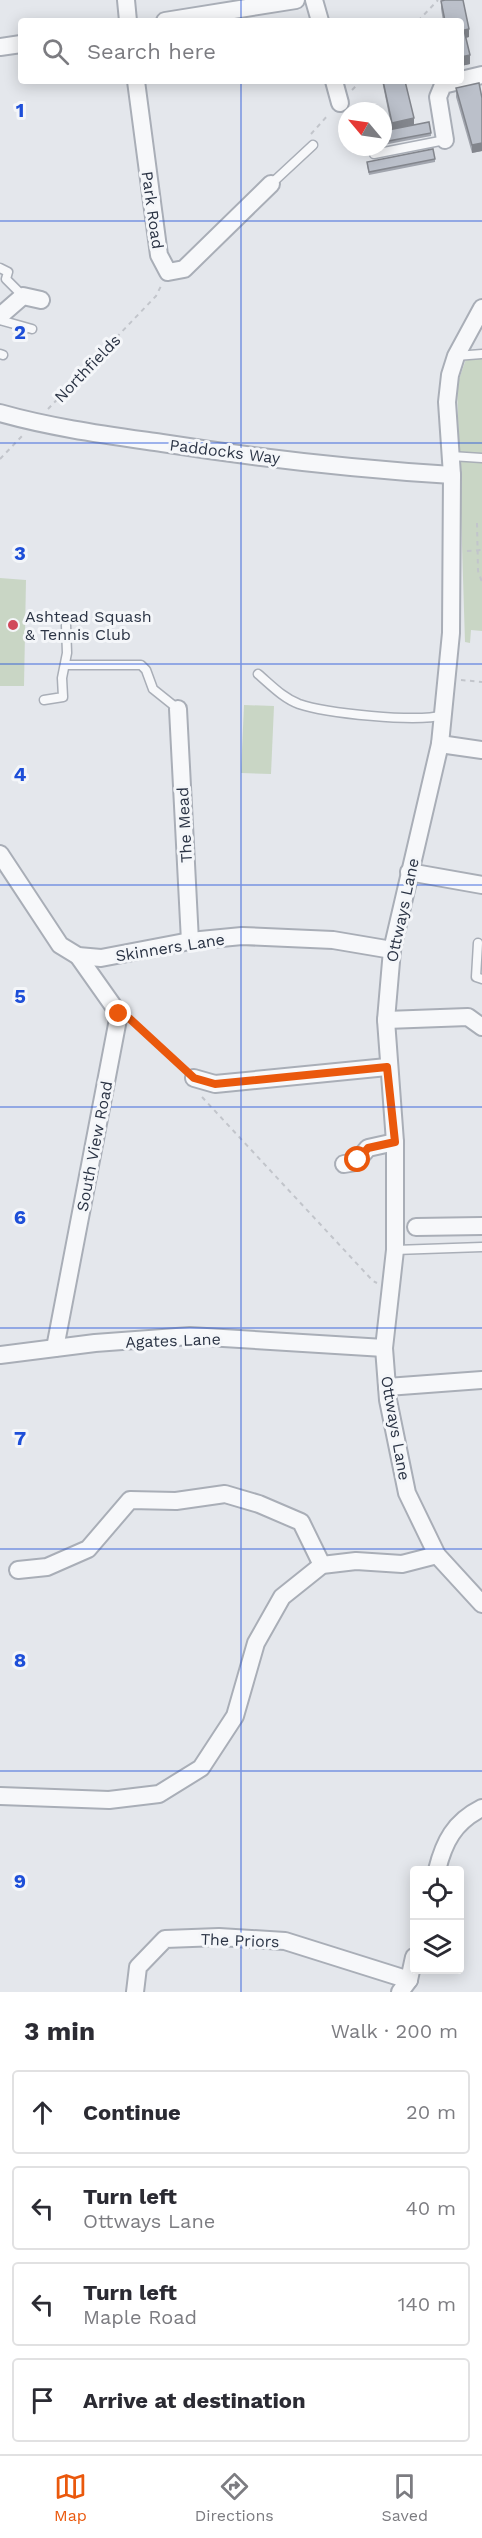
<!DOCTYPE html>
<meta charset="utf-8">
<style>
:root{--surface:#fff;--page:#f7f7f7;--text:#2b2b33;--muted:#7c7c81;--line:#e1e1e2;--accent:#ea580c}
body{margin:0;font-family:"Work Sans",sans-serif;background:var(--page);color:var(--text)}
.controls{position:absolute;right:18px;bottom:18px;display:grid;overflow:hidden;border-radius:6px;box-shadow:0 3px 15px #0003}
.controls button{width:54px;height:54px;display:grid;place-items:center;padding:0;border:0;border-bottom:2px solid var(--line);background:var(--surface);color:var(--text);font:30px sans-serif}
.compass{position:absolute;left:338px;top:102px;width:54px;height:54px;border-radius:50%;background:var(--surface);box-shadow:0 3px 15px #0003;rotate:299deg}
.stop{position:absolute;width:18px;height:18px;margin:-14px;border:4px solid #ea580c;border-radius:50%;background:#fff}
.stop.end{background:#ea580c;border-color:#fff;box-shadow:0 2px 6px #0008}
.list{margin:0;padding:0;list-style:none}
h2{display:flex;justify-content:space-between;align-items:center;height:78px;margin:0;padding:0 24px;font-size:26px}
h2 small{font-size:20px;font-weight:400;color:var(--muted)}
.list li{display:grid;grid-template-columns:39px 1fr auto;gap:18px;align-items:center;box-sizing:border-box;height:84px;margin:0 12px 12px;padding:0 12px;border:2px solid var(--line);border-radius:6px}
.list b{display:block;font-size:22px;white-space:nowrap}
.list p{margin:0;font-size:20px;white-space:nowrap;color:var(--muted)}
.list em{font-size:20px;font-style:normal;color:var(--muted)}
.icon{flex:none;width:33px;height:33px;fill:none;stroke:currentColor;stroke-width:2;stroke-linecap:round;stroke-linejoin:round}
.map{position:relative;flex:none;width:482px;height:1992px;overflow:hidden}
.search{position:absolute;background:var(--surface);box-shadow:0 3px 15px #0003;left:18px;right:18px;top:18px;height:66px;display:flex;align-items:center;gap:15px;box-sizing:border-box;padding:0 21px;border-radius:6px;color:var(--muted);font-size:22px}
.sheet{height:462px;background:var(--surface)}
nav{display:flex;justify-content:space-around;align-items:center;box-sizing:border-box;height:84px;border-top:2px solid var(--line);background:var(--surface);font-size:16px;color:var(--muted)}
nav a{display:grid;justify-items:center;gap:3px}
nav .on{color:var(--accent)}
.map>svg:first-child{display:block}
</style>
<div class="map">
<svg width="482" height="1992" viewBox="0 0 482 1992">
<rect width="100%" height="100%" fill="#e4e7ec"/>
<!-- green -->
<g fill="#c9d6c5">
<path d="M 482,358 L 482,631 L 471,630 L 470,643 L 465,642 L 457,385 L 466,359 Z"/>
<path d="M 0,578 L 26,580 L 24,686 L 0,686 Z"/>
<path d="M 244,705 L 274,706 L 271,774 L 241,773 Z"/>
</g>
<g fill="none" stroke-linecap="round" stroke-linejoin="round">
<!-- service casing -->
<g stroke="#a9aeb7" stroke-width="11">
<g id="service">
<path d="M 374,154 L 445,140"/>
<path d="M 271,184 L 313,145"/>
<path d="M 0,268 L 8,272 L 6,279 L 23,296"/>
<path d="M 0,320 L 32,329"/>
<path d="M 0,354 L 3,355"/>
<path d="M 456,356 L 482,354"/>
<path d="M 451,456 L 482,458"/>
<path d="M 66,665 L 141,665 L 146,670 L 153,689 L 178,709"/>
<path d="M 258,674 C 271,685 283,698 299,704 C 325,713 417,723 443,715"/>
<path d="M 44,700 L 63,697 L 62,678 L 67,653 L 66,625"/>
<path d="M 478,943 L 476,977 L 482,979"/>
<path d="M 395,1250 L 482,1247"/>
</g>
</g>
<!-- minor casing -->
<g stroke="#a9aeb7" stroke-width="20">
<g id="minor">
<path d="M 126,0 L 128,21"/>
<path d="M 314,0 L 320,21"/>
<path d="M 165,21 L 296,0"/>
<path d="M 0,47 L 21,44"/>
<path d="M 461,80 L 482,75"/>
<path d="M 136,81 L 159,255 L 168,272 L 184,269 L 271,184"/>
<path d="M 334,81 L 340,103"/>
<path d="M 445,140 L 438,97 L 443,85 L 459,81"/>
<path d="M 482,308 L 456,356 L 450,375 L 447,402 L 452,475 L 451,633 L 440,744 L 392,950 L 386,1020 L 395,1142 L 395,1250 L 384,1348 L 388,1400 L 407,1493 L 437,1555 L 482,1604"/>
<path d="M 0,316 L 23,296 L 41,300"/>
<path d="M 0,413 C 53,428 107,435 162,443 C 258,458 355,469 452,475"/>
<path d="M 178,709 L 190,941"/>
<path d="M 440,744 L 482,750"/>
<path d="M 0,854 L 60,945 L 78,956 L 101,958 L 190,941 L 242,936 L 333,940 L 392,950"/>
<path d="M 409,872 L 482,885"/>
<path d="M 386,1020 L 468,1017 L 482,1027"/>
<path d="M 194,1078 L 215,1084 L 387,1067"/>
<path d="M 344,1164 L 356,1162 L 368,1148 L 395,1142"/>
<path d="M 416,1227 L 482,1226"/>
<path d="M 55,1348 L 119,1014 L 78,956"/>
<path d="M 0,1355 L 95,1343 L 190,1336 L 384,1348"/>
<path d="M 387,1387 L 482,1380"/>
<path d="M 18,1570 L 47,1567 L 88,1549 L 130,1500 L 176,1501 L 225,1494 L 259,1504 L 301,1522 L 322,1565"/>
<path d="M 0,1796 L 109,1800 L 159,1794 L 201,1768 L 235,1716 L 256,1643 L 282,1597 L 322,1565 L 356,1561 L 402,1564 L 437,1555"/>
<path d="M 437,1870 C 444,1842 454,1822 482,1808"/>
<path d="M 135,1992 L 138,1967 L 165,1939 L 219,1937 L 285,1941 L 409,1980"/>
<path d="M 400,1992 L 409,1980 L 414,1957"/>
</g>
</g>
<!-- path -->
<g stroke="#c2c5cb" stroke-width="2" stroke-dasharray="4.5 4.5" stroke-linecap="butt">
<path d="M 418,21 L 438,0"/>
<path d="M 352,90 L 361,81"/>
<path d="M 311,134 L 329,114"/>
<path d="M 48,409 L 156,296 L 161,286"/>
<path d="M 0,459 L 23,435"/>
<path d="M 477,523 L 478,571 L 482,582"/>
<path d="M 467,551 L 482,550"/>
<path d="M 461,680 L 482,682"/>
<path d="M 133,1022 L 184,1068"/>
<path d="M 202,1097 L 373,1281 L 377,1283"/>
</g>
<!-- service -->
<use href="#service" stroke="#f7f8fa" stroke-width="8"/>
<!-- minor -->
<use href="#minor" stroke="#f7f8fa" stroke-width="16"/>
</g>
<!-- wall -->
<g fill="#a1a5ae">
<path d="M 445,0 L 463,0 L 469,29 L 469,37 L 466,38 L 470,55 L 470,64 L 461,66 L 461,21 L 443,21 L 441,9 L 441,1 Z"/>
<path d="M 382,81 L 405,81 L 414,125 L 431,133 L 431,136 L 383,145 L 383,131 L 392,130 Z"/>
<path d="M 456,88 L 482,98 L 482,151 L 472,153 L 456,97 Z"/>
<path d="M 364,147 L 375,147 L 364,149 Z"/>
<path d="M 435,159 L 435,162 L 369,175 L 367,165 L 367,162 Z"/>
</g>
<!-- shaded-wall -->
<g fill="#83868d">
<path d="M 469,29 L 469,37 L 464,38 L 464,30 Z"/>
<path d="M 470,55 L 470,64 L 461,66 L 461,57 Z"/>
<path d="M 414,118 L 414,126 L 392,131 L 392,123 Z"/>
<path d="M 482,143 L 482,151 L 472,153 L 472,145 Z"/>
</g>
<!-- building -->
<g fill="#bbc0ca" stroke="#83868d" stroke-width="1.5">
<path d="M 445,0 L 463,0 L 469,29 L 464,30 L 470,55 L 461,57 L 461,21 L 445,21 L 441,1 Z"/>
<path d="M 383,81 L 405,81 L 414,118 L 392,123 Z"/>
<path d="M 479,83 L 482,98 L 482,143 L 472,145 L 456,88 Z"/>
<path d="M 429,122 L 431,133 L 383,142 L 383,131 Z"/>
<path d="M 433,149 L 435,159 L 369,172 L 367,162 Z"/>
</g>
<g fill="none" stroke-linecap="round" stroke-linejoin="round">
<!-- route -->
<path stroke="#ea580c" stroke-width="8" d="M 119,1014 L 130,1019 L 194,1078 L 215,1084 L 387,1067 L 395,1142 L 368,1148 L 358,1160"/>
</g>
<!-- grid -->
<path fill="none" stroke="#1d4ed8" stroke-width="1.5" stroke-opacity="0.55" d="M 241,0 L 241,21M 241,81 L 241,1992M 0,221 L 482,221M 0,443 L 482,443M 0,664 L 482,664M 0,885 L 482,885M 0,1107 L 482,1107M 0,1328 L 482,1328M 0,1549 L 482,1549M 0,1771 L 482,1771"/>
<!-- markers -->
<circle fill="#d1495b" stroke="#f4f6f9" stroke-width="2" cx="13" cy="625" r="6"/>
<g text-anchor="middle" stroke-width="6" stroke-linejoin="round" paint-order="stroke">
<!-- street labels -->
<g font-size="16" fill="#2b3445" stroke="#f4f6f9">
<text transform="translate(153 210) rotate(82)" y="6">Park Road</text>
<text transform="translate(87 368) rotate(-46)" y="6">Northfields</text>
<text transform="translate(225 451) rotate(7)" y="6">Paddocks Way</text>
<text transform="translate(184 825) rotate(-93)" y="6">The Mead</text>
<text transform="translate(402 910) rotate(-78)" y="6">Ottways Lane</text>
<text transform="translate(170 947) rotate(-9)" y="6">Skinners Lane</text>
<text transform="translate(94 1146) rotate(-79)" y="6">South View Road</text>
<text transform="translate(173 1340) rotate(-2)" y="6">Agates Lane</text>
<text transform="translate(396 1428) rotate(80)" y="6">Ottways Lane</text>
<text transform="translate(240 1940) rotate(2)" y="6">The Priors</text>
</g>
<!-- poi labels -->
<g font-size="16" fill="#2b3445" stroke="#f4f6f9" text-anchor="start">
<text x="25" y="622">Ashtead Squash<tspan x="25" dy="18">&amp; Tennis Club</tspan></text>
</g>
</g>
<g font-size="20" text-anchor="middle" font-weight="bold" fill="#1d4ed8" stroke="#f4f6f9" stroke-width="6" stroke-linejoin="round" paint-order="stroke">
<text x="20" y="117">1</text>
<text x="20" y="339">2</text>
<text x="20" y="560">3</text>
<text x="20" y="781">4</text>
<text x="20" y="1003">5</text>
<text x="20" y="1224">6</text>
<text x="20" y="1445">7</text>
<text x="20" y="1667">8</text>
<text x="20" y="1888">9</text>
</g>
</svg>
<div class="controls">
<button><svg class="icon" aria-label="locate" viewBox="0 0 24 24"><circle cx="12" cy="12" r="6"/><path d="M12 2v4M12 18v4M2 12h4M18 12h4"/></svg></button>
<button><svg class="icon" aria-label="layers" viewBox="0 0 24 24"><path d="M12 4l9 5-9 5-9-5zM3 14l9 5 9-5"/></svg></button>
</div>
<svg class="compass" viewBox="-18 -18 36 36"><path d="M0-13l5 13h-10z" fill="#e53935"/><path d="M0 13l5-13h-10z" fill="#7c7c81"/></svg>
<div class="stop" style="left:358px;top:1160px"></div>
<div class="stop end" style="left:119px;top:1014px"></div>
<div class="search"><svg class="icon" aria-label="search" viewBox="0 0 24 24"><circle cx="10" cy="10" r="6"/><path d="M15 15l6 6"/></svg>Search here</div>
</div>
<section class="sheet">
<h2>3 min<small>Walk · 200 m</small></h2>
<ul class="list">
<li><svg class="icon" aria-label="ahead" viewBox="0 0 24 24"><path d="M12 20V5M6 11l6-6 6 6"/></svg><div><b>Continue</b></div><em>20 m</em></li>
<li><svg class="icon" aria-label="left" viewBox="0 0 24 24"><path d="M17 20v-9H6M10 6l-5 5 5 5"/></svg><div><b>Turn left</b><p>Ottways Lane</p></div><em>40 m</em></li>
<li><svg class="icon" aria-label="left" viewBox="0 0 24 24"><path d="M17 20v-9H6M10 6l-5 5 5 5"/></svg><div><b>Turn left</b><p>Maple Road</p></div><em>140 m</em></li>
<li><svg class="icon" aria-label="arrive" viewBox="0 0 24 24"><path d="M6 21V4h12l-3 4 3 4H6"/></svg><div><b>Arrive at destination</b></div></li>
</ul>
</section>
<nav>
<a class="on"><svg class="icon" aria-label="map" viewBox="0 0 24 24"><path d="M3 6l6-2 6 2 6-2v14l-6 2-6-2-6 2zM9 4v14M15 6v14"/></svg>Map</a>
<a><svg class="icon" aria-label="directions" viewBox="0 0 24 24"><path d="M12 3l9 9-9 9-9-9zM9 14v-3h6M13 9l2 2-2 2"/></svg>Directions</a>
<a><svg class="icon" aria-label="saved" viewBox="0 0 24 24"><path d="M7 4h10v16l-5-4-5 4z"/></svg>Saved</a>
</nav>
